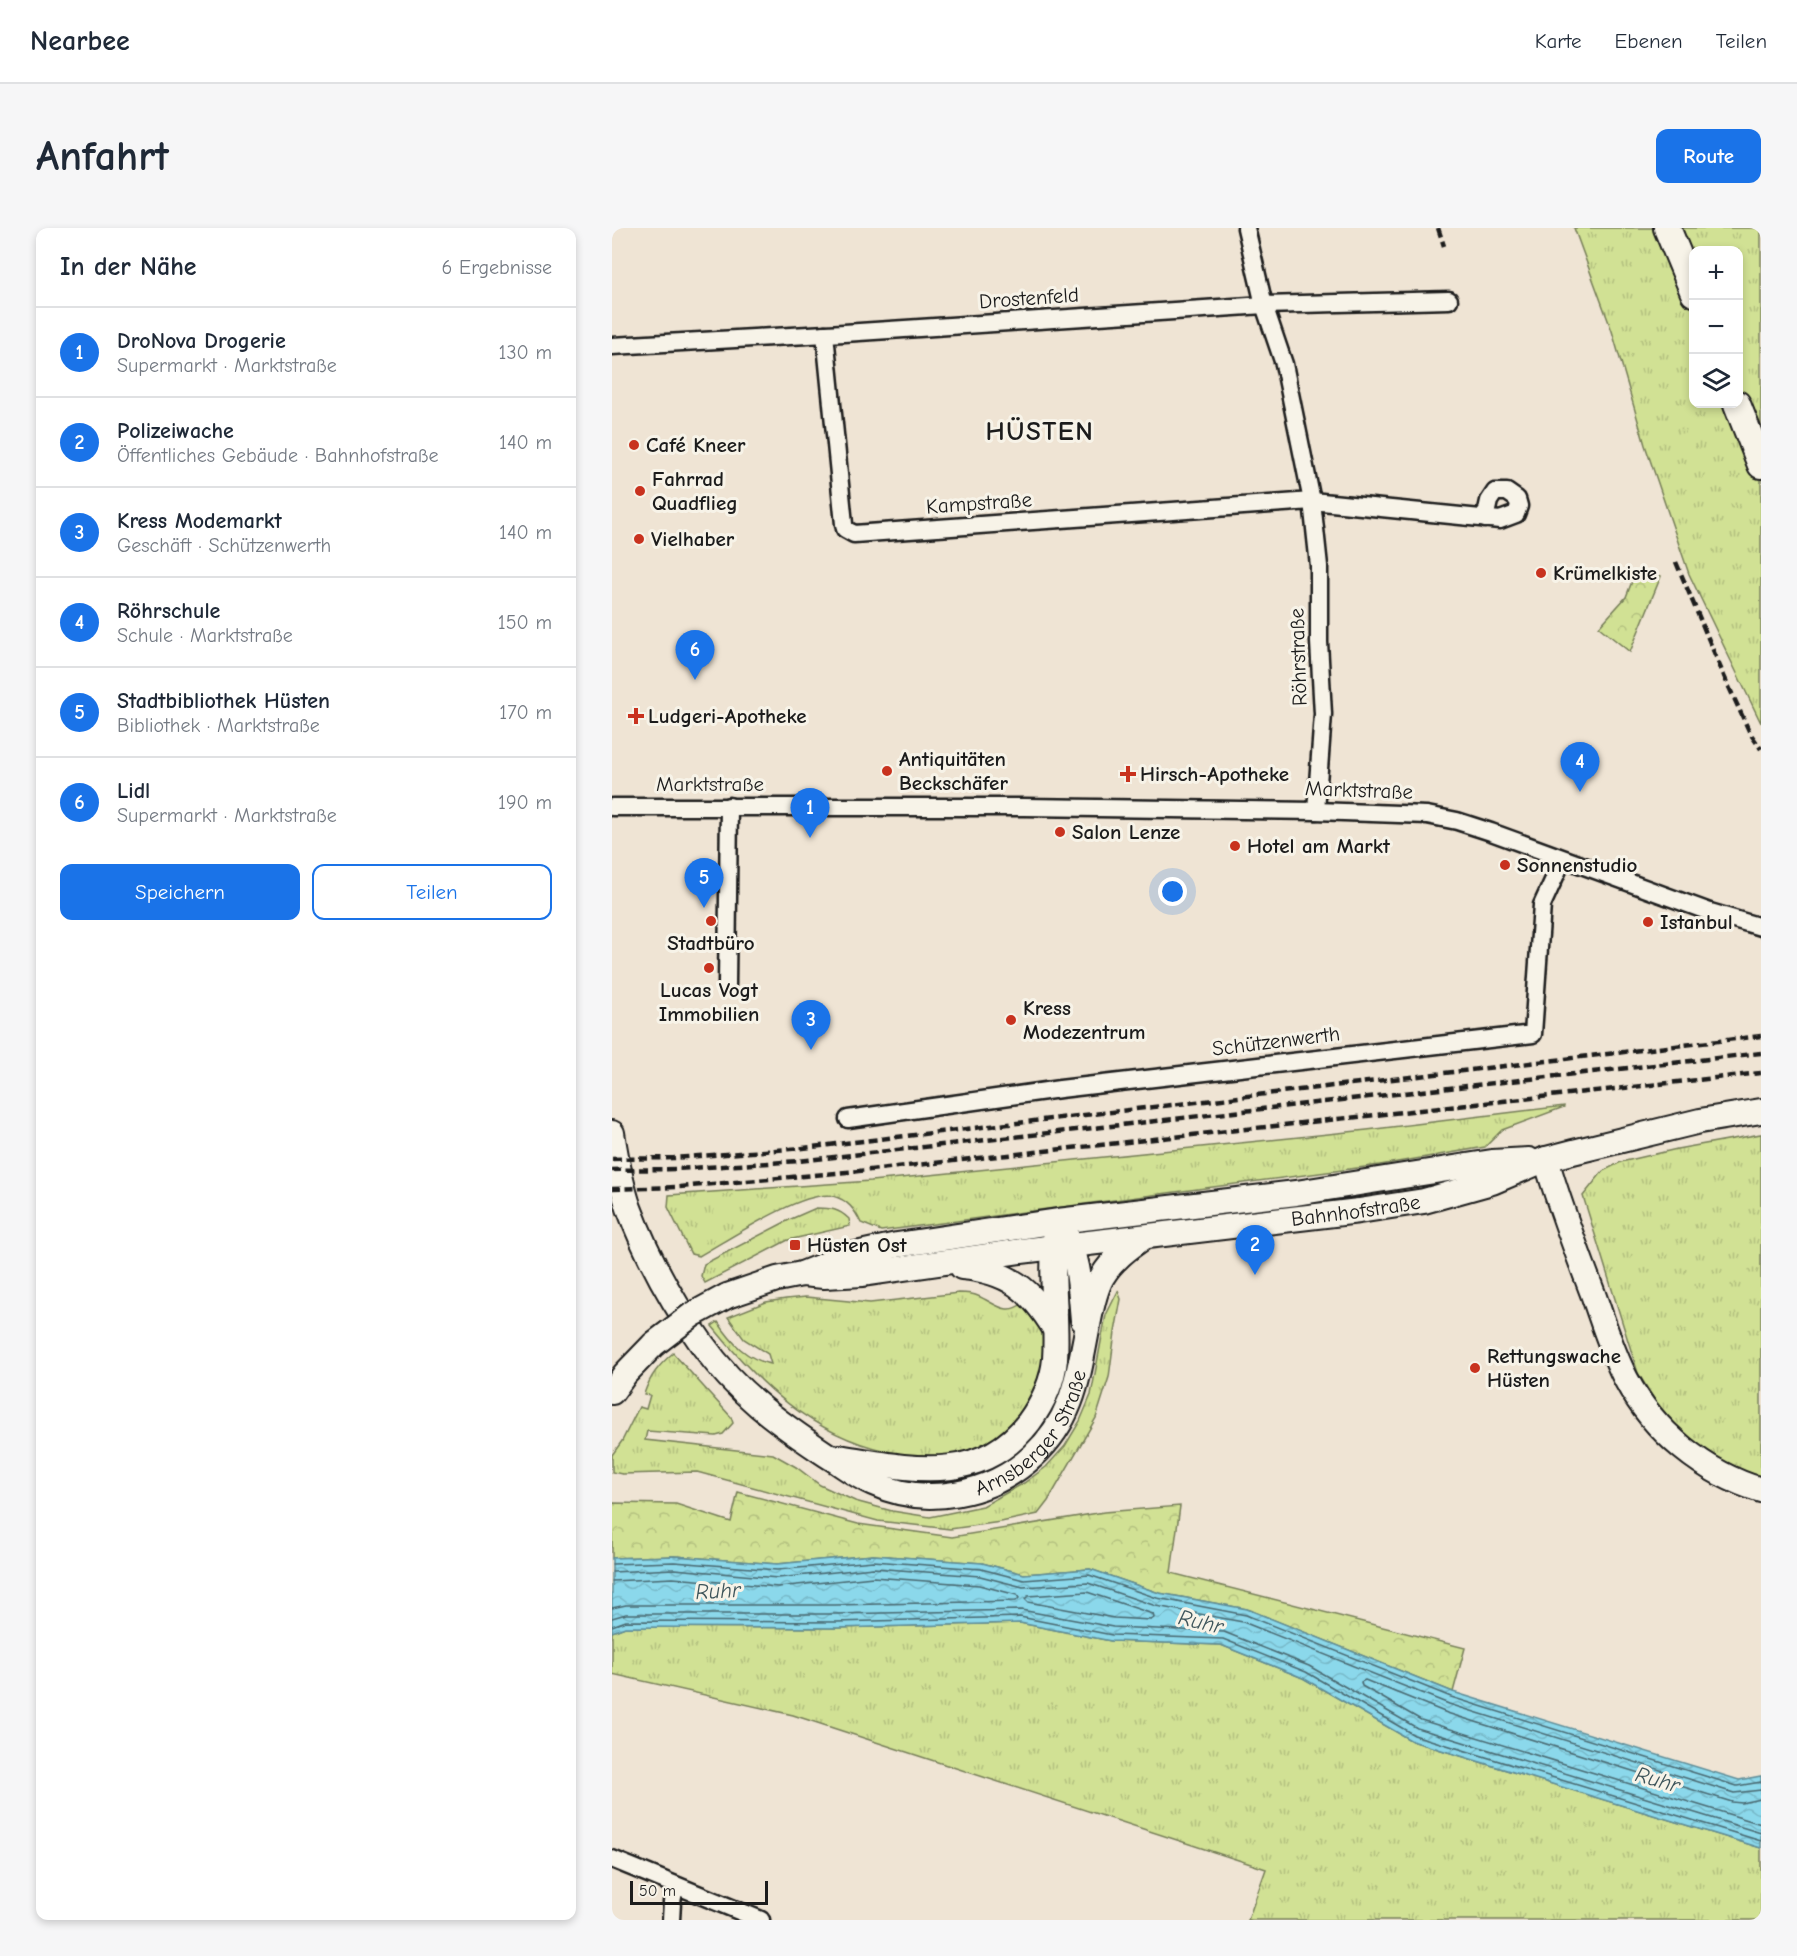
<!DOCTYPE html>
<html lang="de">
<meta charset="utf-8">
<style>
:root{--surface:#fff;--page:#f6f6f7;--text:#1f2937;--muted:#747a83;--line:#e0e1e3;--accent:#1a73e8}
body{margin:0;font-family:"Comic Neue",sans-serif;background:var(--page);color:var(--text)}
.controls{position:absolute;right:18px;top:18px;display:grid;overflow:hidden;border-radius:12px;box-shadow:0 3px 9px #0003}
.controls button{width:54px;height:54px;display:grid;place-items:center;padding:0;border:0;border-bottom:2px solid var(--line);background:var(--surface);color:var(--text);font:30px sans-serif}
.scale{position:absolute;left:18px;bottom:15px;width:138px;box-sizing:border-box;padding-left:6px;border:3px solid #1c1c1c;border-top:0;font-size:16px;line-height:21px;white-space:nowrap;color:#1c1c1c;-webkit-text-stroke:4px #f7f3e8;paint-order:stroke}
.you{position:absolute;left:561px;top:664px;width:21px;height:21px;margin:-15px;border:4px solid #fff;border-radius:50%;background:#1a73e8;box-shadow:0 0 0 9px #1a73e833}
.badge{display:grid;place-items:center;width:39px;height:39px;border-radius:50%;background:var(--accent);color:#fff;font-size:20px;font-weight:700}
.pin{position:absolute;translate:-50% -50px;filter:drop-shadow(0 2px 3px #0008)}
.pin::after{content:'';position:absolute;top:32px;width:21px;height:18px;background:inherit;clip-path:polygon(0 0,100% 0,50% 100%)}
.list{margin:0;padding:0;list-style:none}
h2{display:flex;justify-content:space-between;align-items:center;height:78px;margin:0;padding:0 24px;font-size:26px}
h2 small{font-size:20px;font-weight:400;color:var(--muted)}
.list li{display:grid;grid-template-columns:39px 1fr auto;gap:18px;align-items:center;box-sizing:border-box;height:90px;padding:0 24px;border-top:2px solid var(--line)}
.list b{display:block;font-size:22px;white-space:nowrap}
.list p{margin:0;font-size:20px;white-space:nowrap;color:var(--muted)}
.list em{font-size:20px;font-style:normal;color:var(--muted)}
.actions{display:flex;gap:12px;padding:18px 24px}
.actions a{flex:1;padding:14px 0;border:2px solid var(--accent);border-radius:12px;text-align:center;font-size:21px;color:var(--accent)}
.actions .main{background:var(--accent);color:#fff}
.icon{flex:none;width:33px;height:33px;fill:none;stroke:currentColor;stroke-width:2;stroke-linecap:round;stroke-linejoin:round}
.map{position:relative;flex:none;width:1149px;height:1692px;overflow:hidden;border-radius:12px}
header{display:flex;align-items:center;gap:36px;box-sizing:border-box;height:84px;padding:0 30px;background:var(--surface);border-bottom:2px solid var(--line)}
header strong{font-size:28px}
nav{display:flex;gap:33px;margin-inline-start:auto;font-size:21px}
.intro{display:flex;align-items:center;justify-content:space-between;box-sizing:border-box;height:144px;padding:0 36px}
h1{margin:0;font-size:42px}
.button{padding:15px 27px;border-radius:12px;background:var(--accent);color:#fff;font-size:21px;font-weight:700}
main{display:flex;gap:36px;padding:0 36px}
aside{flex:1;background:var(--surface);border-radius:12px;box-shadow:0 3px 9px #0003}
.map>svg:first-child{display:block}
</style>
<header>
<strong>Nearbee</strong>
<nav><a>Karte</a><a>Ebenen</a><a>Teilen</a></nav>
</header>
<div class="intro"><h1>Anfahrt</h1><a class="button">Route</a></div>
<main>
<aside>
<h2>In der Nähe<small>6 Ergebnisse</small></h2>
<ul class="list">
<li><span class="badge">1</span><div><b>DroNova Drogerie</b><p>Supermarkt · Marktstraße</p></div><em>130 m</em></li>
<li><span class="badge">2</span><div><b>Polizeiwache</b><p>Öffentliches Gebäude · Bahnhofstraße</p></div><em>140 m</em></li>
<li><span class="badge">3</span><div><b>Kress Modemarkt</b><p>Geschäft · Schützenwerth</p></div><em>140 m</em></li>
<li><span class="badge">4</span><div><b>Röhrschule</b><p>Schule · Marktstraße</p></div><em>150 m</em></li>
<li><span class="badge">5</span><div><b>Stadtbibliothek Hüsten</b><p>Bibliothek · Marktstraße</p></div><em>170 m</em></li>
<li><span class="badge">6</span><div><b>Lidl</b><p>Supermarkt · Marktstraße</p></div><em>190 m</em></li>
</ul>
<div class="actions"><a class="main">Speichern</a><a>Teilen</a></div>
</aside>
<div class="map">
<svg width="1149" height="1692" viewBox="0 0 1149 1692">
<defs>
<pattern id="grass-tufts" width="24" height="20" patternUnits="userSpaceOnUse" patternTransform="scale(1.5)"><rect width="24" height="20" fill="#d1e194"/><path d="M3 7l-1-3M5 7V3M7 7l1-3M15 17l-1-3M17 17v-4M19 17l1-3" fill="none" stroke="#b3c07f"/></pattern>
<pattern id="forest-crowns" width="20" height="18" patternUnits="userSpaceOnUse" patternTransform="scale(1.5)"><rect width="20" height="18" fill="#d1e194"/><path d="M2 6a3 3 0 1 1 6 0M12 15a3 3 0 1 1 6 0" fill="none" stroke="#b3c07f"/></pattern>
<pattern id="water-waves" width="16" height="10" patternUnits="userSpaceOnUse" patternTransform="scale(1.5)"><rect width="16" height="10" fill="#8bd8eb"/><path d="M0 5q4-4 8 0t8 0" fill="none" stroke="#77b9c9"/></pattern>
</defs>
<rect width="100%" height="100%" fill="#efe4d4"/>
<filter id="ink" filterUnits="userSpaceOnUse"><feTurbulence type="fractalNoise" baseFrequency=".0167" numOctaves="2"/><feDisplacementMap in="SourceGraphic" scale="12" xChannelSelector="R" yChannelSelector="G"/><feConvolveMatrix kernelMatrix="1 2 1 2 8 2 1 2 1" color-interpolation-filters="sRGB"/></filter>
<g filter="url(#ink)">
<!-- grass -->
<g fill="url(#grass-tufts)" stroke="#767e58" stroke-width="1.5" fill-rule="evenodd">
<path d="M 962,0 L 1149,0 L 1149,495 L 1077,346 L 1033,217 L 1000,103 ZM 1082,22 L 1126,22 L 1126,176 L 1082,176 Z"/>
<path d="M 952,878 L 952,879 L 890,902 L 873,919 L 768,937 L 269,1003 L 249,995 C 243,982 236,972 221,968 C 192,961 114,1013 87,1028 L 79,1026 L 56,979 L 57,967 L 259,953 L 755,902 Z"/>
<path d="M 1149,906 L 1149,1252 L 1096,1226 L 1068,1203 L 1045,1176 L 1026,1145 L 971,968 L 991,943 L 1009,934 L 1065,921 Z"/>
<path d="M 204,980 C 219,980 227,981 237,991 L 238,998 L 176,1012 L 93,1055 L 89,1048 L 92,1036 L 179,991 Z"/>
<path d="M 506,1063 L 509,1071 L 503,1104 L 497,1149 L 484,1190 L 436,1273 L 426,1286 L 389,1294 L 338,1301 L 266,1293 L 85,1244 L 10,1246 L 0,1244 L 0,1227 L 10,1213 L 27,1179 L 34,1181 L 38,1167 L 32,1166 C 38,1148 47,1137 61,1125 L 119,1189 L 121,1195 L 111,1206 L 104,1208 L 35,1203 L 33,1212 L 161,1226 L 184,1239 L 208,1257 L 243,1273 L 280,1283 L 318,1289 L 371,1278 L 412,1255 L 434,1239 L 453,1218 L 468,1193 L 479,1167 L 494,1087 Z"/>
<path d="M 347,1065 C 353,1065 360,1065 366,1068 C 383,1075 394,1089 411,1075 C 419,1085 427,1093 431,1105 C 434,1117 434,1134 431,1146 C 426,1166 398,1204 380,1214 C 360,1226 337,1230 314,1230 C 301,1230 287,1226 274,1223 C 199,1206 147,1156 100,1098 L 106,1094 C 120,1115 134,1131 159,1136 L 156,1126 L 132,1111 L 116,1089 L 154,1074 L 174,1071 L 194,1069 L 258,1075 Z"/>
<path d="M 408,1395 L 499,1413 L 609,1417 L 691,1450 L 800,1513 L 1149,1620 L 1149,1692 L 636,1692 L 654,1641 L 181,1487 L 0,1446 L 0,1404 L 13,1399 L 224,1400 Z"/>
</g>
<!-- forest -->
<g fill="url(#forest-crowns)" stroke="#767e58" stroke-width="1.5">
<path d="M 1024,343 L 1049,348 L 1018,424 L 987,399 L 1014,369 Z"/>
<path d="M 126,1264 L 246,1296 L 340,1309 L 492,1284 L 568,1278 L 559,1345 L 853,1420 L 841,1464 L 635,1381 L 547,1365 L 478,1341 L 412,1346 L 370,1335 L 261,1327 L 165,1336 L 62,1328 L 0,1330 L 0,1275 L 64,1276 L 119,1294 Z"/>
</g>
<!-- water -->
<path fill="url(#water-waves)" stroke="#5f8d98" stroke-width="1.5" d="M 261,1327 L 370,1335 L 412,1346 L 478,1341 L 547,1365 L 635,1381 L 841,1464 L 1127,1552 L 1149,1548 L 1149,1620 L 800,1513 L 691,1450 L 609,1417 L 499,1413 L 408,1395 L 224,1400 L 13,1399 L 0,1404 L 0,1330 L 62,1328 L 165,1336 Z"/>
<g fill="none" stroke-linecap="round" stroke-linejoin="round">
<!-- shore -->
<g stroke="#48676f" stroke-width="1.5">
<path d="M 0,1336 L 62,1334 L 165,1342 L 261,1333 L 369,1341 L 412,1352 L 477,1347 L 545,1370 L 634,1387 L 839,1469 L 1125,1558 L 1149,1554"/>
<path d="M 0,1344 L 62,1341 L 166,1350 L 261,1340 L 368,1348 L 411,1359 L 476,1355 L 544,1378 L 631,1394 L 837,1476 L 1122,1565 L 1149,1562"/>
<path d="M 0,1353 L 61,1350 L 166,1359 L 261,1349 L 367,1357 L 405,1367 L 407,1370 L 404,1373 L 223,1377 L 14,1377 L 0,1380"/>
<path d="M 475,1364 L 541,1386 L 542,1390 L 539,1392 L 502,1390 L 416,1374 L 413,1371 L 416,1368 Z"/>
<path d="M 0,1390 L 14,1386 L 224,1386 L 409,1382 L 501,1399 L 612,1404 L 697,1438 L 805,1500 L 1149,1605"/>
<path d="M 0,1398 L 14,1393 L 224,1394 L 408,1389 L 500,1407 L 611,1411 L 694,1444 L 802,1507 L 1149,1613"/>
<path d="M 1149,1571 L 1130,1575 L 1120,1574 L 835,1485 L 753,1452 L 749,1454 L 750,1458 L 809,1492 L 1149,1596"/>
</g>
<!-- street casing -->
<g stroke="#1c1c1c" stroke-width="21">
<g id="street">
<path d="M 634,0 L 652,77 L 672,136 L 700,273 L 707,338 L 707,414 L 711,486 L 704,583"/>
<path d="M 213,106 L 232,296 L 233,301 L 242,306 L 700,273 L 888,292 L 904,286 L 907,278 L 905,271 L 895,264 L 883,264 L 877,273 L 873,291"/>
<path d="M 0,118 L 232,105 L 652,77 L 837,72"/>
<path d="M 0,579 L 412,579 L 704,583 L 815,587 L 845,593 L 879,604 L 1098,684 L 1149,699"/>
<path d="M 115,757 L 117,578"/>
<path d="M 236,891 L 448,861 L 921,806 L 930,677 L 951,631"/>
<path d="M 0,1631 L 149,1692"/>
<path d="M 59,1692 L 60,1674 L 63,1658"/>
</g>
</g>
<!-- secondary casing -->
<g stroke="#1c1c1c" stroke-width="28">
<g id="secondary">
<path id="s1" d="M 0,905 C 4,930 9,957 17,980 C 35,1028 61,1075 90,1116 C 125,1165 165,1194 215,1227 C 230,1236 244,1248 261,1255 C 314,1280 379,1267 421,1228 C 462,1190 466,1148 476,1097 C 479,1082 482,1063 490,1049 C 500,1032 516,1020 532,1009"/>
<path d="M 934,931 C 947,977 964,1021 981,1066 C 991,1094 1000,1124 1014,1151 C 1042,1204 1092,1245 1149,1262"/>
<path d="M 452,1003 C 468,1031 468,1061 471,1092"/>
<path d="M 350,1039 C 396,1043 419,1061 443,1101"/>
<path id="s2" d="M 190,1046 L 212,1048 L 251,1046 L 409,1023 L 747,983 L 812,973 L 880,954 L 934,931 L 961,924 L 1088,893 L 1149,883"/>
<path d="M 115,1068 L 165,1051 L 190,1046 L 235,1028 L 285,1017 L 446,993 L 684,965 L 880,934 L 917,932"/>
<path d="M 0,1164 L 13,1146 L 42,1116"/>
<path d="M 227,1229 C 295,1240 367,1259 417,1194 C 430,1176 441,1154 443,1131 C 446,1088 437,1046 444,1004"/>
</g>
</g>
<!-- primary casing -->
<g stroke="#1c1c1c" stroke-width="30">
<g id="primary">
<path d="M 1055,0 L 1082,65"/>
<path d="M 1125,176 L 1149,237"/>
</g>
</g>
<!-- street -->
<use href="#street" stroke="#f7f3e8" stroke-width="16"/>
<!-- secondary -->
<use href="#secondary" stroke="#f7f3e8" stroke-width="24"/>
<!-- primary -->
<use href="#primary" stroke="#f7f3e8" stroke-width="26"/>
<!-- rail -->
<g stroke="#1c1c1c" stroke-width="4.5" stroke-dasharray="9 4.5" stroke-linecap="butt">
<path d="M 826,0 L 832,18"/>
<path d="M 1064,334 L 1112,448 L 1138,505 L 1149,521"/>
<path d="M 0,931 L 62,930 L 191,920 L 1149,808"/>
<path d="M 0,942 L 64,941 L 187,933 L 1149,825"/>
<path d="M 0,961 L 67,959 L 258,942 L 1149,845"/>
</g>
<!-- secondary-bridge casing -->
<g stroke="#1c1c1c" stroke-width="28" stroke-linecap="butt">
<path id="secondary-bridge" d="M 42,1116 L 80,1087 L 115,1068"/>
</g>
<!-- secondary-bridge -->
<use href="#secondary-bridge" stroke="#f7f3e8" stroke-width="24"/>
</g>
</g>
<!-- markers -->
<g fill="#c8321e" stroke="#f7f3e8" stroke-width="2">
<circle cx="22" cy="217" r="6"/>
<circle cx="28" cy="263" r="6"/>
<circle cx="27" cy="311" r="6"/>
<circle cx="929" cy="345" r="6"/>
<path d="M21 479h6v6h6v6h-6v6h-6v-6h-6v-6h6z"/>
<circle cx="275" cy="543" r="6"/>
<path d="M513 537h6v6h6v6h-6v6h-6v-6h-6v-6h6z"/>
<circle cx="448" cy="604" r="6"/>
<circle cx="623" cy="618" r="6"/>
<circle cx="893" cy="637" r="6"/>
<circle cx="99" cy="693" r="6"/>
<circle cx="1036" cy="694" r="6"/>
<circle cx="97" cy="740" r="6"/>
<circle cx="399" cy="792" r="6"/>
<rect x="177" y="1011" width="12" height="12" rx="3"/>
<circle cx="863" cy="1140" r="6"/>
</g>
<g text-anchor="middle" stroke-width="6" stroke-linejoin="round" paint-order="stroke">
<!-- street labels -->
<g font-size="21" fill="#1c1c1c" stroke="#f7f3e8">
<text transform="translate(417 70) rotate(-4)" y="7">Drostenfeld</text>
<text transform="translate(367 275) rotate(-4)" y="7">Kampstraße</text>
<text transform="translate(686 429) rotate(-92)" y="7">Röhrstraße</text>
<text x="98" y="563">Marktstraße</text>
<text transform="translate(747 562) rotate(2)" y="7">Marktstraße</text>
<text transform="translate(664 813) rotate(-7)" y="7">Schützenwerth</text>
<text dy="7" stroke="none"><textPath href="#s2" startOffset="558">Bahnhofstraße</textPath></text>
<text dy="7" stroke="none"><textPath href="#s1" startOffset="642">Arnsberger Straße</textPath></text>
</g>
<!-- poi labels -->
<g font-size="21" font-weight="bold" fill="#1c1c1c" stroke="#f7f3e8" text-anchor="start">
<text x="34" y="224">Café Kneer</text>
<text x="40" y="258">Fahrrad<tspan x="40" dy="24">Quadflieg</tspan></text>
<text x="39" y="318">Vielhaber</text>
<text x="941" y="352">Krümelkiste</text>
<text x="36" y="495">Ludgeri-Apotheke</text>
<text x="287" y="538">Antiquitäten<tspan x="287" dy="24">Beckschäfer</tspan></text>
<text x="528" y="553">Hirsch-Apotheke</text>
<text x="460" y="611">Salon Lenze</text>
<text x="635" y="625">Hotel am Markt</text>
<text x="905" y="644">Sonnenstudio</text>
<text x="1048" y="701">Istanbul</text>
<text x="99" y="722" text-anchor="middle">Stadtbüro</text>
<text x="97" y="769" text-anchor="middle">Lucas Vogt<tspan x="97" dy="24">Immobilien</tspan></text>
<text x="411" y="787">Kress<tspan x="411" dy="24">Modezentrum</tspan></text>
<text x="195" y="1024">Hüsten Ost</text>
<text x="875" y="1135">Rettungswache<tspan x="875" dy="24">Hüsten</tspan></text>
</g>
<!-- water labels -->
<g font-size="22" font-style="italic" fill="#3d545a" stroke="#f7f3e8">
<text transform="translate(106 1362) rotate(-3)" y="8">Ruhr</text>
<text transform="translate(589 1393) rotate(13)" y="8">Ruhr</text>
<text transform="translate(1046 1551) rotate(16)" y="8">Ruhr</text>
</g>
<!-- district labels -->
<g font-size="27" font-weight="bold" letter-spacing="1.5" fill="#1c1c1c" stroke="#f7f3e8">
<text x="428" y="212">HÜSTEN</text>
</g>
</g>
</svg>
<div class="controls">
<button>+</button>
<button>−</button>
<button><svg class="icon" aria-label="layers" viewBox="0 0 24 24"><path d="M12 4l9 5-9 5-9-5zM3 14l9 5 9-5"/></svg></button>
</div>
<div class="scale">50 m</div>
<div class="you"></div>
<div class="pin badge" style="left:198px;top:610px">1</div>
<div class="pin badge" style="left:643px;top:1047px">2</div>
<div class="pin badge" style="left:199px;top:822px">3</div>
<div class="pin badge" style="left:968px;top:564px">4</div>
<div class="pin badge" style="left:92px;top:680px">5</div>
<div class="pin badge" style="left:83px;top:452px">6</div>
</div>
</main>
